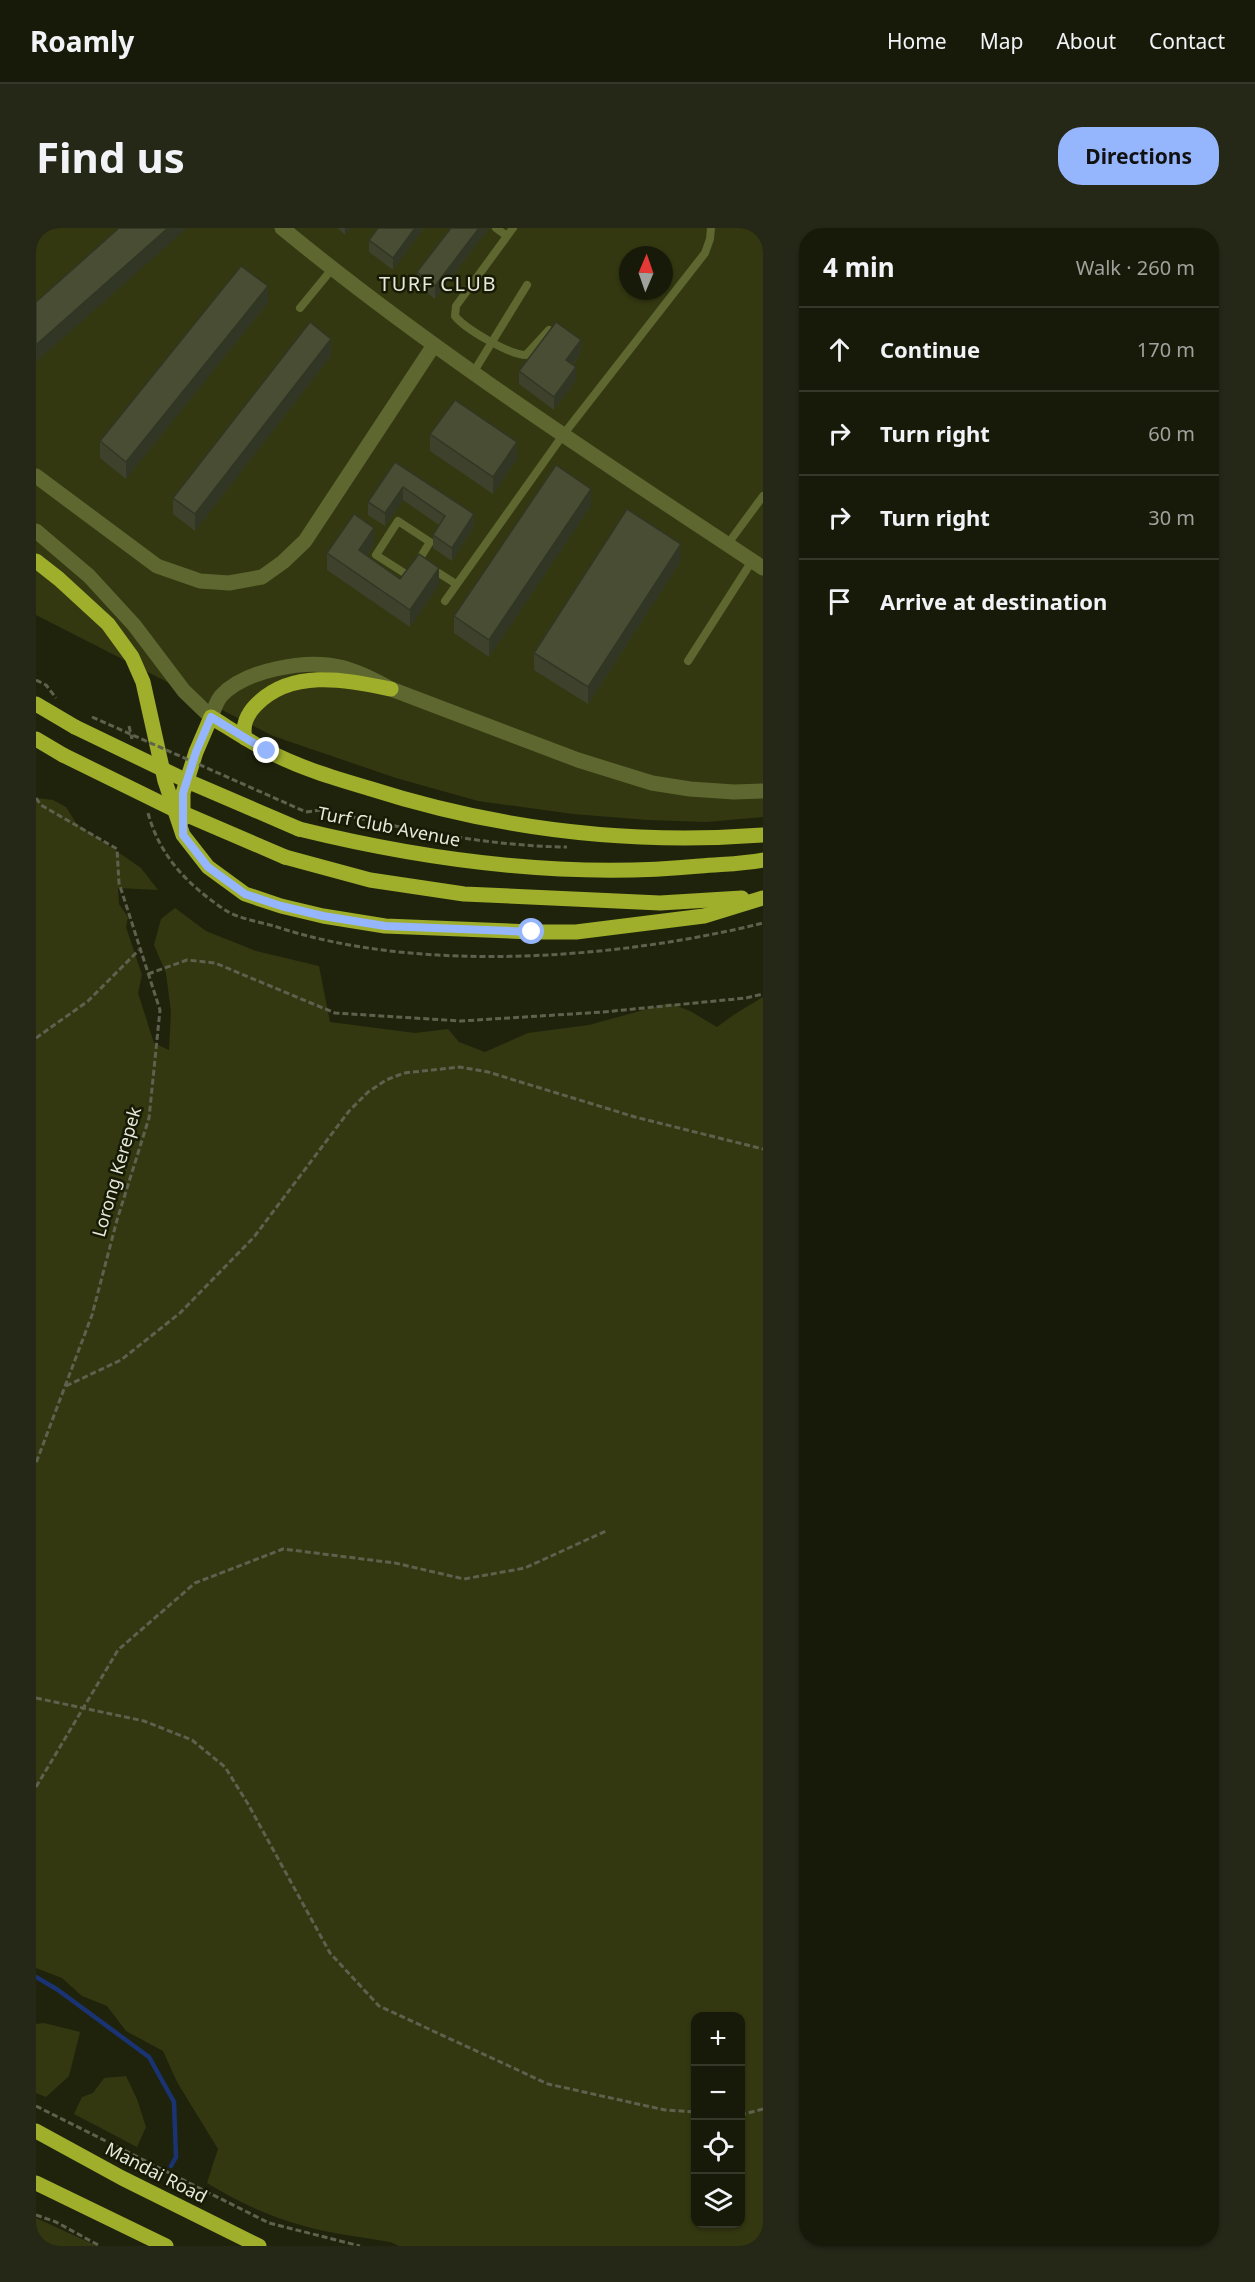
<!DOCTYPE html>
<meta charset="utf-8">
<style>
:root{--surface:#181a09;--page:#252717;--text:#f1f3f6;--muted:#9fa19c;--line:#36382a;--accent:#95b6fd}
body{margin:0;font-family:"Noto Sans",sans-serif;background:var(--page);color:var(--text)}
.controls{position:absolute;right:18px;bottom:18px;display:grid;overflow:hidden;border-radius:12px;box-shadow:0 2px 4px #0004}
.controls button{width:54px;height:54px;display:grid;place-items:center;padding:0;border:0;border-bottom:2px solid var(--line);background:var(--surface);color:var(--text);font:30px sans-serif}
.compass{position:absolute;left:583px;top:18px;width:54px;height:54px;border-radius:50%;background:var(--surface);box-shadow:0 2px 4px #0004;rotate:2deg}
.stop{position:absolute;width:18px;height:18px;margin:-14px;border:4px solid #95b6fd;border-radius:50%;background:#fff}
.stop.end{background:#95b6fd;border-color:#fff;box-shadow:0 2px 6px #0008}
.list{margin:0;padding:0;list-style:none}
h2{display:flex;justify-content:space-between;align-items:center;height:78px;margin:0;padding:0 24px;font-size:26px}
h2 small{font-size:20px;font-weight:400;color:var(--muted)}
.list li{display:grid;grid-template-columns:39px 1fr auto;gap:18px;align-items:center;box-sizing:border-box;height:84px;padding:0 24px;border-top:2px solid var(--line)}
.list b{display:block;font-size:22px;white-space:nowrap}
.list em{font-size:20px;font-style:normal;color:var(--muted)}
.icon{flex:none;width:33px;height:33px;fill:none;stroke:currentColor;stroke-width:2;stroke-linecap:round;stroke-linejoin:round}
.map{position:relative;flex:none;width:727px;height:2018px;overflow:hidden;border-radius:24px}
header{display:flex;align-items:center;gap:36px;box-sizing:border-box;height:84px;padding:0 30px;background:var(--surface);border-bottom:2px solid var(--line)}
header strong{font-size:28px}
nav{display:flex;gap:33px;margin-inline-start:auto;font-size:21px}
.intro{display:flex;align-items:center;justify-content:space-between;box-sizing:border-box;height:144px;padding:0 36px}
h1{margin:0;font-size:42px}
.button{padding:15px 27px;border-radius:24px;background:var(--accent);color:#111;font-size:21px;font-weight:700}
main{display:flex;gap:36px;padding:0 36px}
aside{flex:1;background:var(--surface);border-radius:24px;box-shadow:0 2px 4px #0004}
.map>svg:first-child{display:block}
</style>
<header>
<strong>Roamly</strong>
<nav><a>Home</a><a>Map</a><a>About</a><a>Contact</a></nav>
</header>
<div class="intro"><h1>Find us</h1><a class="button">Directions</a></div>
<main>
<div class="map">
<svg width="727" height="2018" viewBox="0 0 727 2018">
<rect width="100%" height="100%" fill="#20230c"/>
<!-- green -->
<g fill="#333811" fill-rule="evenodd">
<path d="M 0,0 L 727,0 L 727,589 L 671,594 L 612,592 L 537,586 L 442,573 L 360,550 L 237,508 L 0,387 ZM 592,27 L 628,27 L 628,63 L 592,63 Z"/>
<path d="M 0,570 L 17,572 L 30,579 L 40,595 L 105,640 L 122,662 L 82,660 L 83,676 L 92,689 L 90,699 L 106,747 L 102,765 L 118,815 L 133,822 L 135,784 L 130,745 L 118,717 L 125,691 L 139,680 L 170,703 L 220,723 L 283,738 L 294,794 L 379,805 L 412,801 L 423,814 L 449,824 L 492,805 L 553,797 L 633,775 L 654,783 L 681,799 L 699,786 L 727,769 L 727,2018 L 363,2018 L 354,2014 C 326,2009 296,2006 268,1998 C 233,1989 201,1973 171,1955 L 182,1921 L 141,1854 L 127,1823 L 90,1803 L 71,1778 L 46,1768 L 26,1750 L 0,1740 ZM 660,1788 L 704,1788 L 704,1996 L 660,1996 Z"/>
<path d="M 8,1795 L 44,1804 L 33,1848 L 10,1869 L 0,1865 L 0,1796 Z"/>
<path d="M 90,1848 L 101,1871 L 110,1899 L 101,1919 L 38,1886 L 46,1869 L 57,1865 L 68,1850 Z"/>
<path d="M 0,1990 L 61,2018 L 0,2018 Z"/>
</g>
<g fill="none" stroke-linecap="round" stroke-linejoin="round">
<!-- stream -->
<path stroke="#193373" stroke-width="4.5" d="M 0,1749 L 22,1762 L 113,1829 L 138,1874 L 140,1929 L 135,1938"/>
<!-- path -->
<g stroke="#5e614d" stroke-width="3" stroke-dasharray="6 3" stroke-linecap="butt">
<path d="M 0,452 L 10,457 L 20,470"/>
<path d="M 93,498 L 96,511"/>
<path d="M 0,570 L 5,577 L 81,621 L 83,655 L 124,782 L 113,890 L 81,992 L 56,1087 L 0,1235"/>
<path d="M 270,584 L 285,582 C 366,600 448,618 531,619"/>
<path d="M 112,585 C 124,629 152,657 189,682 C 203,691 225,694 241,699 C 384,746 582,731 727,695"/>
<path d="M 112,746 L 151,732 L 179,735 L 299,785 L 425,793 L 567,784 L 710,770 L 727,766"/>
<path d="M 0,810 L 52,773 L 103,722"/>
<path d="M 30,1158 L 85,1132 L 144,1085 L 218,1009 L 313,883 L 332,864 L 350,852 L 368,845 L 424,839 L 452,844 L 599,889 L 727,921"/>
<path d="M 0,1470 L 108,1493 L 156,1512 L 189,1539 L 212,1576 L 294,1725 L 343,1778 L 512,1856 L 629,1882 L 660,1884"/>
<path d="M 0,1559 L 82,1422 L 159,1355 L 247,1321 L 359,1335 L 428,1351 L 489,1340 L 572,1302"/>
<path d="M 0,1878 L 233,1995 L 324,2018"/>
<path d="M 704,1887 L 727,1881"/>
<path d="M 0,1987 L 20,1994 L 64,2018"/>
</g>
<!-- service -->
<g stroke="#5f6730" stroke-width="8">
<path d="M 460,0 L 471,8"/>
<path d="M 477,0 L 420,78 L 419,88 C 429,101 474,127 490,127 L 513,102"/>
<path d="M 264,80 L 296,41"/>
<path d="M 437,145 L 491,57"/>
<path d="M 362,293 L 394,314 L 373,348 L 340,327 Z"/>
<path d="M 691,317 L 727,268"/>
<path d="M 395,340 L 420,356"/>
<path d="M 409,373 L 527,207 L 669,25 L 674,11 L 675,0"/>
<path d="M 652,433 L 716,333"/>
</g>
<!-- minor -->
<g stroke="#5f6730" stroke-width="15">
<path d="M 246,0 C 398,125 563,231 727,340"/>
<path d="M 0,248 L 121,338 L 164,353 L 193,355 L 226,349 L 247,334 L 269,313 L 398,117"/>
<path d="M 0,303 L 53,348 L 98,397 L 148,463 L 175,489 C 178,482 180,474 185,468 C 209,442 269,431 304,439 C 322,443 339,452 355,461 L 542,532 L 616,555 L 654,561 L 698,564 L 727,563"/>
</g>
<!-- primary -->
<g stroke="#9fae2b" stroke-width="15">
<path d="M 0,333 L 23,351 L 72,396 L 96,429 L 107,454 L 129,553 L 147,607 L 172,639 L 209,666 L 245,678 L 287,688 L 349,698 L 496,704 L 540,704 L 668,688 L 727,670"/>
<path d="M 0,476 L 39,499"/>
<path d="M 209,510 C 206,498 211,486 220,477 C 256,440 310,452 355,461"/>
<path d="M 0,511 L 27,527"/>
<path d="M 147,591 L 147,565 L 160,524 L 175,489 C 193,500 211,512 230,522 C 261,539 298,550 332,560 C 460,601 593,617 727,607"/>
<path d="M 263,601 C 393,633 529,651 664,638 C 685,636 706,636 727,632"/>
<path d="M 249,629 L 334,652 L 428,666 L 624,675 L 706,670"/>
<path d="M 0,1903 L 86,1950 L 223,2018"/>
<path d="M 0,1955 L 130,2018"/>
</g>
<!-- path-bridge -->
<path stroke="#5e614d" stroke-width="3" stroke-dasharray="6 3" stroke-linecap="butt" d="M 56,489 L 270,584"/>
<!-- primary-bridge -->
<g stroke="#9fae2b" stroke-width="15">
<path d="M 39,499 L 149,552 L 263,601"/>
<path d="M 27,527 L 135,580 L 249,629"/>
</g>
</g>
<!-- wall -->
<g fill="#3e422d">
<path d="M 302,0 L 315,0 L 309,7 Z"/>
<path d="M 388,0 L 357,42 L 333,24 L 333,12 Z"/>
<path d="M 415,0 L 453,0 L 399,71 L 381,56 L 381,44 Z"/>
<path d="M 232,75 L 90,251 L 64,230 L 64,213 Z"/>
<path d="M 545,125 L 537,137 L 540,152 L 518,182 L 483,156 L 483,143 Z"/>
<path d="M 295,128 L 159,303 L 137,286 L 137,270 Z"/>
<path d="M 394,206 L 481,231 L 457,266 L 394,223 Z"/>
<path d="M 359,234 L 438,299 L 416,333 L 397,320 L 397,307 L 403,297 L 367,272 L 349,298 L 332,287 L 332,274 Z"/>
<path d="M 555,278 L 453,429 L 418,405 L 418,388 Z"/>
<path d="M 338,317 L 331,328 L 364,351 L 403,357 L 374,399 L 291,342 L 291,325 Z"/>
<path d="M 645,333 L 552,476 L 498,442 L 498,425 Z"/>
</g>
<!-- shaded-wall -->
<g fill="#323624">
<path d="M 132,0 L 150,0 L 150,1 L 0,134 L 0,117 Z"/>
<path d="M 309,0 L 315,0 L 309,7 Z"/>
<path d="M 379,0 L 388,0 L 357,42 L 357,30 Z"/>
<path d="M 443,0 L 453,0 L 399,71 L 399,58 Z"/>
<path d="M 232,58 L 232,75 L 90,251 L 90,234 Z"/>
<path d="M 295,111 L 295,128 L 159,303 L 159,286 Z"/>
<path d="M 545,112 L 545,125 L 530,145 L 530,132 Z"/>
<path d="M 540,139 L 540,152 L 518,182 L 518,169 Z"/>
<path d="M 481,214 L 481,231 L 457,266 L 457,249 Z"/>
<path d="M 367,259 L 367,272 L 349,298 L 349,285 Z"/>
<path d="M 555,261 L 555,278 L 453,429 L 453,412 Z"/>
<path d="M 438,286 L 438,299 L 416,333 L 416,320 Z"/>
<path d="M 338,300 L 338,317 L 323,339 L 323,322 Z"/>
<path d="M 645,316 L 645,333 L 552,476 L 552,459 Z"/>
<path d="M 403,340 L 403,357 L 374,399 L 374,382 Z"/>
</g>
<!-- building -->
<g fill="#484d34" stroke="#323624" stroke-width="1.5">
<path d="M 83,0 L 132,0 L 0,117 L 0,74 Z"/>
<path d="M 342,0 L 379,0 L 357,30 L 333,12 Z"/>
<path d="M 415,0 L 443,0 L 399,58 L 381,44 Z"/>
<path d="M 205,38 L 232,58 L 90,234 L 64,213 Z"/>
<path d="M 274,94 L 295,111 L 159,286 L 137,270 Z"/>
<path d="M 520,94 L 545,112 L 530,132 L 540,139 L 518,169 L 483,143 Z"/>
<path d="M 419,172 L 481,214 L 457,249 L 394,206 Z"/>
<path d="M 359,234 L 438,286 L 416,320 L 397,307 L 409,288 L 367,259 L 349,285 L 332,274 Z"/>
<path d="M 520,237 L 555,261 L 453,412 L 418,388 Z"/>
<path d="M 591,281 L 645,316 L 552,459 L 498,425 Z"/>
<path d="M 318,286 L 338,300 L 323,322 L 364,351 L 383,326 L 403,340 L 374,382 L 291,325 Z"/>
</g>
<g fill="none" stroke-linecap="round" stroke-linejoin="round">
<!-- route -->
<path stroke="#95b6fd" stroke-width="8" d="M 231,523 L 175,489 L 160,524 L 147,565 L 147,607 L 172,639 L 209,666 L 245,678 L 287,688 L 349,698 L 496,704"/>
</g>
<g text-anchor="middle" stroke-width="5" stroke-linejoin="round" paint-order="stroke">
<!-- street labels -->
<g font-size="18" fill="#e6e9da" stroke="#171a04">
<text transform="translate(353 599) rotate(11)" y="6">Turf Club Avenue</text>
<text transform="translate(81 944) rotate(-74)" y="6">Lorong Kerepek</text>
<text transform="translate(120 1945) rotate(27)" y="6">Mandai Road</text>
</g>
<!-- neighbourhood labels -->
<g font-size="20" letter-spacing="1.5" fill="#e6e9da" stroke="#171a04">
<text x="402" y="63">TURF CLUB</text>
</g>
</g>
</svg>
<div class="controls">
<button>+</button>
<button>−</button>
<button><svg class="icon" aria-label="locate" viewBox="0 0 24 24"><circle cx="12" cy="12" r="6"/><path d="M12 2v4M12 18v4M2 12h4M18 12h4"/></svg></button>
<button><svg class="icon" aria-label="layers" viewBox="0 0 24 24"><path d="M12 4l9 5-9 5-9-5zM3 14l9 5 9-5"/></svg></button>
</div>
<svg class="compass" viewBox="-18 -18 36 36"><path d="M0-13l5 13h-10z" fill="#e53935"/><path d="M0 13l5-13h-10z" fill="#9fa19c"/></svg>
<div class="stop" style="left:496px;top:704px"></div>
<div class="stop end" style="left:231px;top:523px"></div>
</div>
<aside>
<h2>4 min<small>Walk · 260 m</small></h2>
<ul class="list">
<li><svg class="icon" aria-label="ahead" viewBox="0 0 24 24"><path d="M12 20V5M6 11l6-6 6 6"/></svg><div><b>Continue</b></div><em>170 m</em></li>
<li><svg class="icon" aria-label="right" viewBox="0 0 24 24"><path d="M7 20v-9h11M14 6l5 5-5 5"/></svg><div><b>Turn right</b></div><em>60 m</em></li>
<li><svg class="icon" aria-label="right" viewBox="0 0 24 24"><path d="M7 20v-9h11M14 6l5 5-5 5"/></svg><div><b>Turn right</b></div><em>30 m</em></li>
<li><svg class="icon" aria-label="arrive" viewBox="0 0 24 24"><path d="M6 21V4h12l-3 4 3 4H6"/></svg><div><b>Arrive at destination</b></div></li>
</ul>
</aside>
</main>
